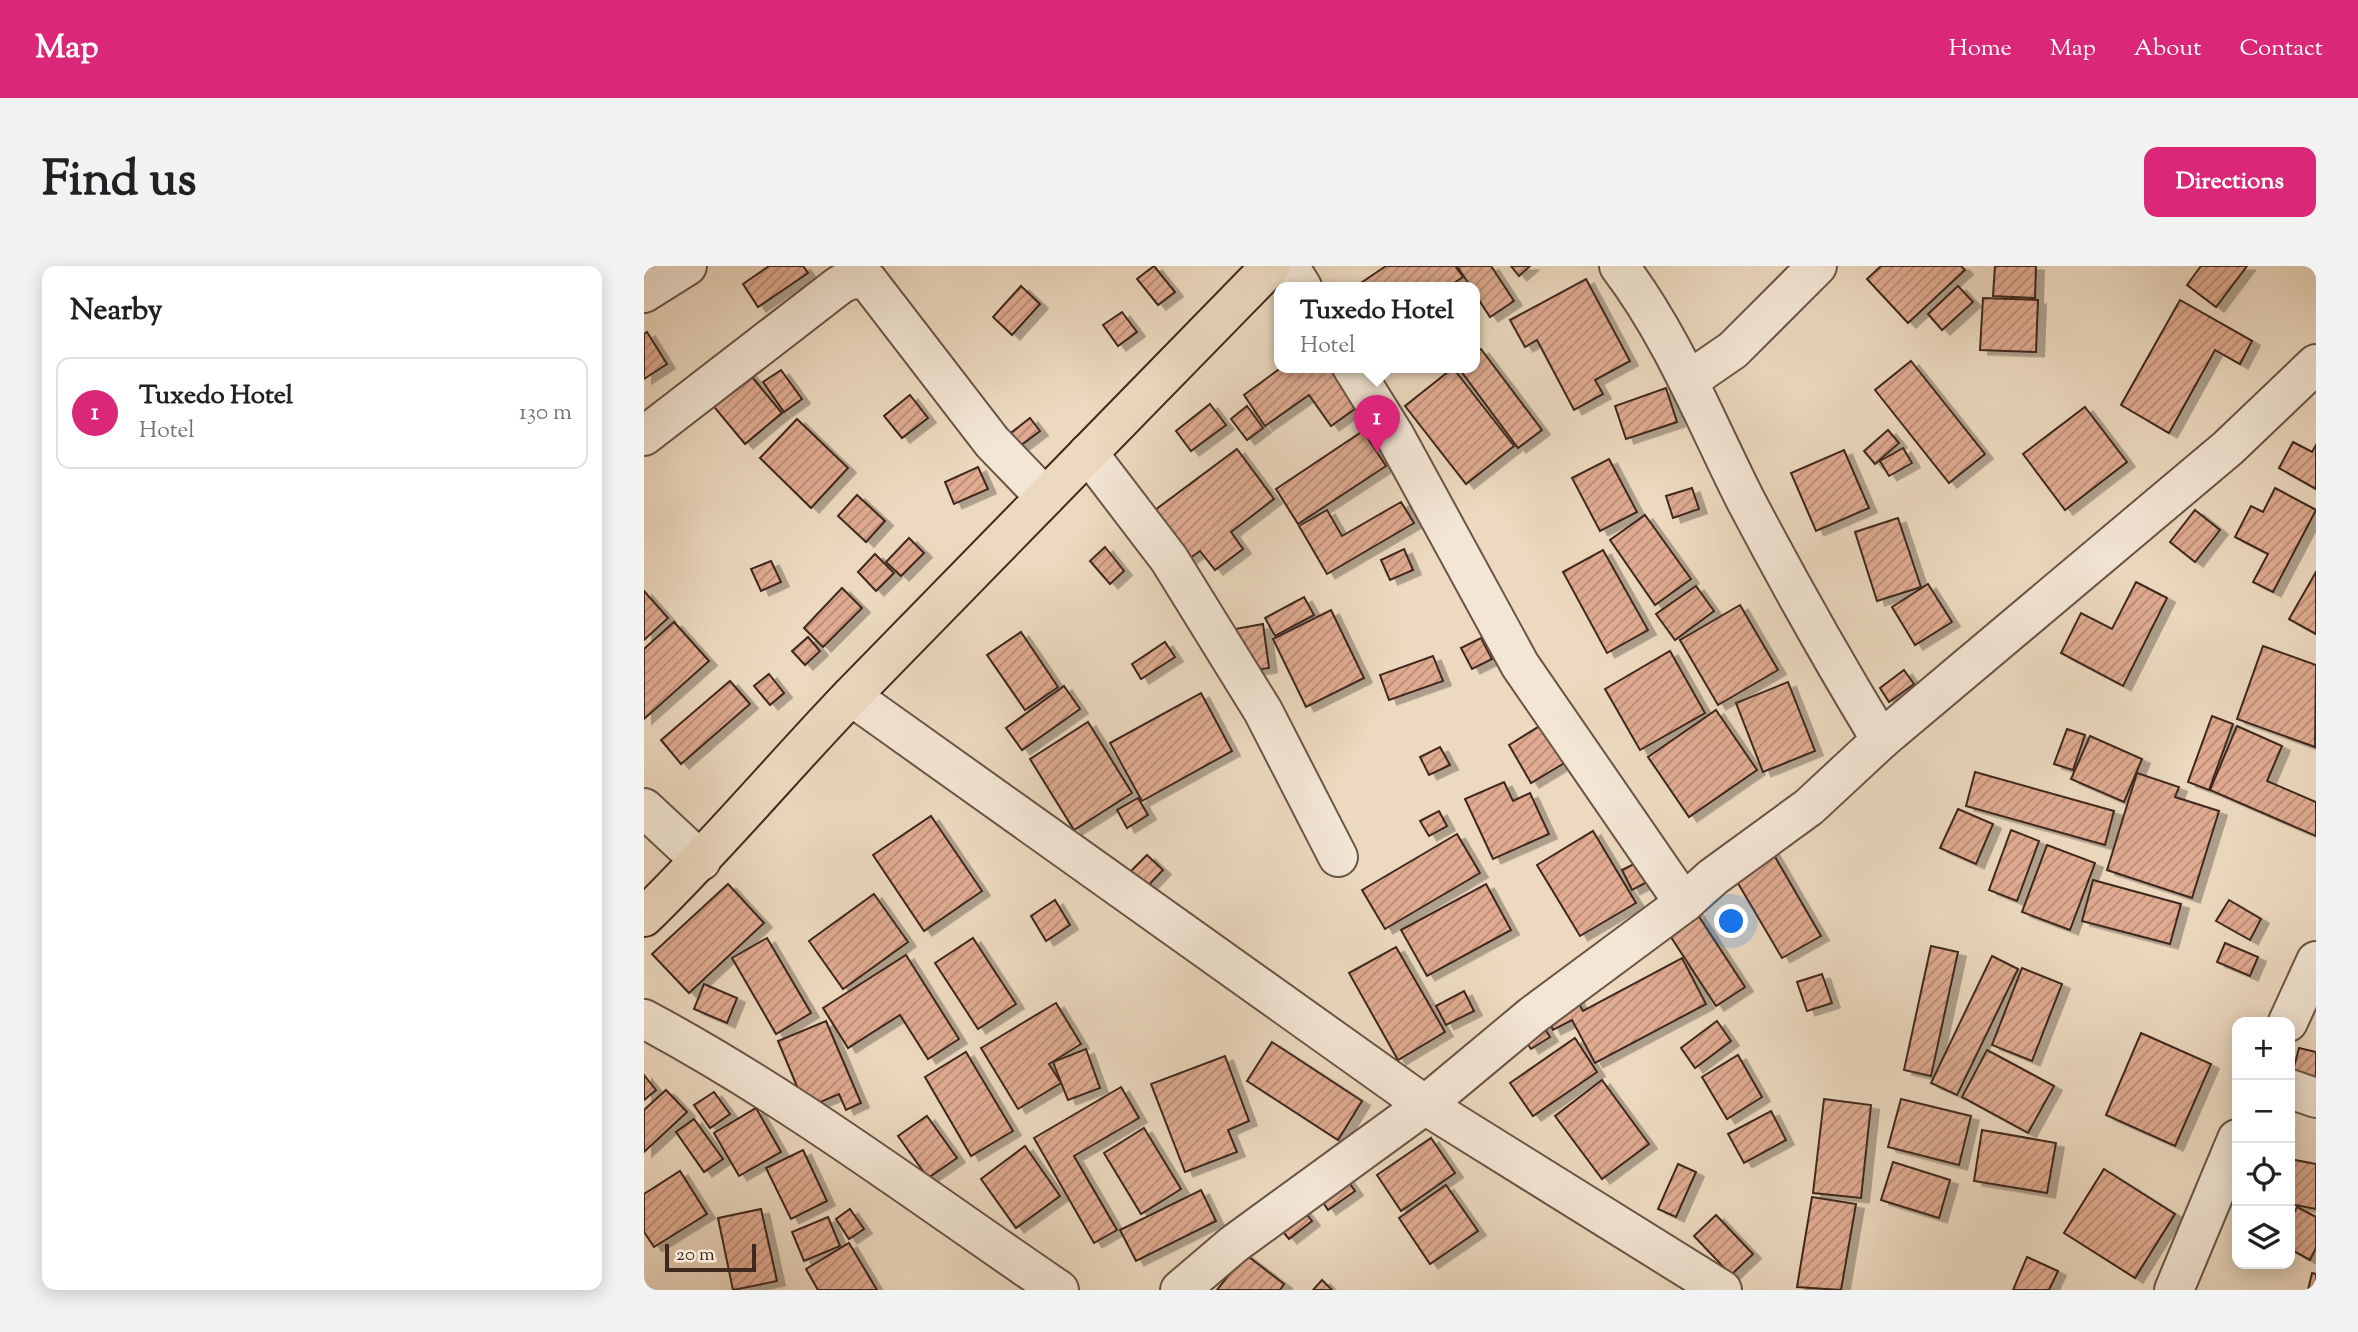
<!DOCTYPE html>
<meta charset="utf-8">
<style>
:root{--surface:#fff;--page:#f2f2f2;--text:#202124;--muted:#757577;--line:#e0e0e0;--accent:#db2777}
body{margin:0;font-family:"Sorts Mill Goudy",serif;background:var(--page);color:var(--text)}
.controls{position:absolute;right:21px;bottom:21px;display:grid;overflow:hidden;border-radius:14px;box-shadow:0 4px 18px #0003}
.controls button{width:63px;height:63px;display:grid;place-items:center;padding:0;border:0;border-bottom:2px solid var(--line);background:var(--surface);color:var(--text);font:35px sans-serif}
.scale{position:absolute;left:21px;bottom:18px;width:91px;box-sizing:border-box;padding-left:7px;border:4px solid #3f281e;border-top:0;font-size:19px;line-height:24px;white-space:nowrap;color:#3f281e;-webkit-text-stroke:5px #f3e6d5;paint-order:stroke}
.you{position:absolute;left:1088px;top:656px;width:24px;height:24px;margin:-18px;border:5px solid #fff;border-radius:50%;background:#1a73e8;box-shadow:0 0 0 10px #1a73e833}
.badge{display:grid;place-items:center;width:46px;height:46px;border-radius:50%;background:var(--accent);color:#fff;font-size:23px;font-weight:700}
.pin{position:absolute;translate:-50% -58px;filter:drop-shadow(0 2px 4px #0008)}
.pin::after{content:'';position:absolute;top:37px;width:24px;height:21px;background:inherit;clip-path:polygon(0 0,100% 0,50% 100%)}
.popup{position:absolute;left:630px;top:16px;width:206px;height:91px;box-sizing:border-box;display:grid;place-content:center;border-radius:14px;background:var(--surface);filter:drop-shadow(0 2px 5px #0005);font-size:23px;white-space:nowrap;color:var(--muted)}
.popup b{font-size:26px;color:var(--text)}
.popup::after{content:'';position:absolute;left:50%;top:100%;margin-left:-14px;border:14px solid transparent;border-top-color:var(--surface)}
.list{margin:0;padding:0;list-style:none}
h2{display:flex;justify-content:space-between;align-items:center;height:91px;margin:0;padding:0 28px;font-size:30px}
h2 small{font-size:23px;font-weight:400;color:var(--muted)}
.list li{display:grid;grid-template-columns:46px 1fr auto;gap:21px;align-items:center;box-sizing:border-box;height:112px;margin:0 14px 14px;padding:0 14px;border:2px solid var(--line);border-radius:14px}
.list b{display:block;font-size:26px;white-space:nowrap}
.list p{margin:0;font-size:23px;white-space:nowrap;color:var(--muted)}
.list em{font-size:23px;font-style:normal;color:var(--muted)}
.icon{flex:none;width:38px;height:38px;fill:none;stroke:currentColor;stroke-width:2;stroke-linecap:round;stroke-linejoin:round}
.map{position:relative;flex:none;width:1672px;height:1024px;overflow:hidden;border-radius:14px}
header{display:flex;align-items:center;gap:42px;box-sizing:border-box;height:98px;padding:0 35px;background:var(--accent);color:#fff}
header strong{font-size:33px}
nav{display:flex;gap:38px;margin-inline-start:auto;font-size:24px}
.intro{display:flex;align-items:center;justify-content:space-between;box-sizing:border-box;height:168px;padding:0 42px}
h1{margin:0;font-size:49px}
.button{padding:18px 32px;border-radius:14px;background:var(--accent);color:#fff;font-size:24px;font-weight:700}
main{display:flex;gap:42px;padding:0 42px}
aside{flex:1;background:var(--surface);border-radius:14px;box-shadow:0 4px 18px #0003}
.map>svg:first-child{display:block}
</style>
<header>
<strong>Map</strong>
<nav><a>Home</a><a>Map</a><a>About</a><a>Contact</a></nav>
</header>
<div class="intro"><h1>Find us</h1><a class="button">Directions</a></div>
<main>
<aside>
<h2>Nearby<small></small></h2>
<ul class="list">
<li><span class="badge">1</span><div><b>Tuxedo Hotel</b><p>Hotel</p></div><em>130 m</em></li>
</ul>
</aside>
<div class="map">
<svg width="1672" height="1024" viewBox="0 0 1672 1024">
<defs>
<pattern id="building-hatch" width="6" height="6" patternUnits="userSpaceOnUse" patternTransform="scale(1.75)"><rect width="6" height="6" fill="#e0ab91"/><path d="M-1 1l2-2M0 6l6-6M5 7l2-2" fill="none" stroke="#b78b76"/></pattern>
<filter id="shadow"><feDropShadow dx="8" dy="4.5" stdDeviation="0" flood-color="#0004"/></filter>
</defs>
<rect width="100%" height="100%" fill="#ecd9bf"/>
<filter id="stains"><feTurbulence type="fractalNoise" baseFrequency=".00286" numOctaves="4"/><feColorMatrix values="0 0 0 0 .2 0 0 0 0 .09 0 0 0 0 .02 0 0 0 .5 -.17"/></filter>
<radialGradient id="worn" r=".72"><stop offset=".6" stop-color="#630" stop-opacity="0"/><stop offset="1" stop-color="#630" stop-opacity=".3"/></radialGradient>
<!-- building -->
<g fill="url(#building-hatch)" stroke="#3f281e" stroke-width="2" filter="url(#shadow)">
<path d="M 125,0 L 159,0 L 164,7 L 114,41 L 99,18 Z"/>
<path d="M 510,0 L 531,26 L 514,39 L 493,13 Z"/>
<path d="M 742,0 L 811,0 L 819,11 L 804,21 L 711,21 Z"/>
<path d="M 813,0 L 847,0 L 870,35 L 846,51 L 831,28 L 831,21 L 827,21 Z"/>
<path d="M 867,0 L 886,0 L 875,10 Z"/>
<path d="M 1237,0 L 1317,0 L 1321,4 L 1264,57 L 1223,13 Z"/>
<path d="M 1351,0 L 1392,0 L 1391,32 L 1349,30 Z"/>
<path d="M 1557,0 L 1603,0 L 1572,41 L 1543,19 Z"/>
<path d="M 942,13 L 986,95 L 951,114 L 959,128 L 930,144 L 893,74 L 881,81 L 866,54 Z"/>
<path d="M 377,20 L 396,38 L 368,69 L 349,51 Z"/>
<path d="M 1314,20 L 1329,36 L 1298,64 L 1284,48 Z"/>
<path d="M 1339,32 L 1394,34 L 1392,86 L 1336,84 Z"/>
<path d="M 1536,34 L 1608,75 L 1596,98 L 1571,84 L 1525,167 L 1477,139 Z"/>
<path d="M 478,46 L 493,66 L 474,80 L 459,59 Z"/>
<path d="M 3,66 L 23,98 L 0,113 L 0,68 Z"/>
<path d="M 837,83 L 898,164 L 874,182 L 814,101 L 831,101 L 831,87 Z"/>
<path d="M 1267,95 L 1341,188 L 1305,217 L 1231,124 Z"/>
<path d="M 638,101 L 698,101 L 722,135 L 687,160 L 665,129 L 621,160 L 600,129 Z"/>
<path d="M 809,102 L 870,180 L 822,218 L 761,140 Z"/>
<path d="M 137,104 L 158,133 L 140,146 L 119,116 Z"/>
<path d="M 103,105 L 138,147 L 101,178 L 66,136 Z"/>
<path d="M 1022,122 L 1033,156 L 982,173 L 971,140 Z"/>
<path d="M 266,129 L 284,152 L 258,172 L 240,150 Z"/>
<path d="M 566,138 L 582,159 L 547,185 L 532,165 Z"/>
<path d="M 603,140 L 619,162 L 603,174 L 587,153 Z"/>
<path d="M 1441,141 L 1483,196 L 1421,244 L 1379,188 Z"/>
<path d="M 386,152 L 396,165 L 372,183 L 363,170 Z"/>
<path d="M 153,153 L 204,202 L 167,242 L 116,192 Z"/>
<path d="M 1244,164 L 1255,177 L 1231,198 L 1220,185 Z"/>
<path d="M 719,165 L 742,200 L 654,258 L 632,223 Z"/>
<path d="M 1649,176 L 1668,186 L 1672,179 L 1672,223 L 1635,202 Z"/>
<path d="M 1259,182 L 1268,197 L 1245,210 L 1236,195 Z"/>
<path d="M 593,183 L 630,233 L 587,266 L 599,283 L 571,304 L 556,285 L 539,297 L 503,250 Z"/>
<path d="M 1200,184 L 1225,242 L 1172,265 L 1147,207 Z"/>
<path d="M 965,193 L 993,246 L 956,265 L 928,212 Z"/>
<path d="M 334,201 L 344,223 L 310,238 L 301,216 Z"/>
<path d="M 1048,222 L 1055,243 L 1029,252 L 1022,230 Z"/>
<path d="M 1631,222 L 1672,244 L 1629,326 L 1609,316 L 1624,288 L 1591,271 L 1607,240 L 1619,246 Z"/>
<path d="M 213,229 L 241,255 L 222,276 L 194,250 Z"/>
<path d="M 757,236 L 770,257 L 683,308 L 655,260 L 683,244 L 698,270 Z"/>
<path d="M 1551,244 L 1576,264 L 1551,296 L 1526,276 Z"/>
<path d="M 1001,249 L 1047,313 L 1011,339 L 966,274 Z"/>
<path d="M 1254,252 L 1277,321 L 1233,335 L 1211,266 Z"/>
<path d="M 265,272 L 280,287 L 257,310 L 242,296 Z"/>
<path d="M 461,281 L 480,305 L 466,318 L 446,295 Z"/>
<path d="M 760,283 L 769,304 L 746,314 L 737,294 Z"/>
<path d="M 959,284 L 1004,364 L 963,387 L 919,306 Z"/>
<path d="M 231,288 L 250,307 L 232,325 L 214,306 Z"/>
<path d="M 127,295 L 137,316 L 117,325 L 107,303 Z"/>
<path d="M 1672,306 L 1672,368 L 1645,353 Z"/>
<path d="M 1492,316 L 1523,332 L 1479,420 L 1417,387 L 1437,347 L 1468,363 Z"/>
<path d="M 1284,318 L 1308,356 L 1271,379 L 1248,341 Z"/>
<path d="M 1052,320 L 1070,345 L 1031,374 L 1012,348 Z"/>
<path d="M 198,322 L 218,342 L 179,381 L 160,362 Z"/>
<path d="M 0,325 L 24,352 L 0,374 Z"/>
<path d="M 660,331 L 670,349 L 631,370 L 621,352 Z"/>
<path d="M 1096,339 L 1134,404 L 1074,439 L 1036,374 Z"/>
<path d="M 687,344 L 720,412 L 662,441 L 629,373 Z"/>
<path d="M 30,356 L 65,395 L 0,453 L 0,383 Z"/>
<path d="M 619,358 L 625,402 L 597,406 L 591,363 Z"/>
<path d="M 377,366 L 414,421 L 381,444 L 343,389 Z"/>
<path d="M 164,371 L 176,385 L 161,399 L 148,385 Z"/>
<path d="M 837,372 L 848,393 L 828,403 L 817,382 Z"/>
<path d="M 521,376 L 531,391 L 497,413 L 488,398 Z"/>
<path d="M 1619,380 L 1672,399 L 1671,481 L 1593,453 Z"/>
<path d="M 1026,385 L 1061,447 L 996,484 L 961,423 Z"/>
<path d="M 789,390 L 799,415 L 745,434 L 736,409 Z"/>
<path d="M 1260,404 L 1270,418 L 1245,436 L 1236,422 Z"/>
<path d="M 125,408 L 140,427 L 126,439 L 110,420 Z"/>
<path d="M 86,415 L 106,438 L 37,498 L 17,474 Z"/>
<path d="M 1144,416 L 1171,485 L 1119,506 L 1092,437 Z"/>
<path d="M 420,420 L 436,443 L 378,484 L 362,462 Z"/>
<path d="M 557,427 L 588,485 L 498,535 L 466,477 Z"/>
<path d="M 1072,444 L 1113,504 L 1045,551 L 1004,491 Z"/>
<path d="M 1568,450 L 1589,458 L 1565,524 L 1544,516 Z"/>
<path d="M 444,456 L 488,527 L 430,564 L 386,493 Z"/>
<path d="M 899,458 L 922,496 L 887,517 L 865,479 Z"/>
<path d="M 1593,460 L 1638,480 L 1623,515 L 1672,536 L 1672,570 L 1566,524 Z"/>
<path d="M 1423,463 L 1441,469 L 1429,504 L 1410,498 Z"/>
<path d="M 1446,470 L 1498,493 L 1480,536 L 1427,513 Z"/>
<path d="M 796,481 L 806,499 L 785,509 L 776,491 Z"/>
<path d="M 1331,506 L 1470,545 L 1461,579 L 1322,540 Z"/>
<path d="M 1493,507 L 1535,521 L 1531,531 L 1575,545 L 1548,632 L 1463,604 Z"/>
<path d="M 860,516 L 869,535 L 886,527 L 905,568 L 849,593 L 821,533 Z"/>
<path d="M 494,532 L 504,549 L 483,562 L 473,544 Z"/>
<path d="M 1314,543 L 1349,558 L 1332,598 L 1296,582 Z"/>
<path d="M 795,545 L 803,560 L 785,570 L 776,555 Z"/>
<path d="M 287,550 L 338,625 L 280,665 L 229,589 Z"/>
<path d="M 1367,564 L 1395,575 L 1373,635 L 1345,624 Z"/>
<path d="M 949,565 L 992,637 L 936,670 L 893,599 Z"/>
<path d="M 813,568 L 836,607 L 741,663 L 718,624 Z"/>
<path d="M 1403,579 L 1451,597 L 1426,664 L 1378,646 Z"/>
<path d="M 1127,584 L 1177,670 L 1138,692 L 1088,607 Z"/>
<path d="M 503,589 L 519,604 L 498,626 L 482,610 Z"/>
<path d="M 994,596 L 1005,615 L 988,624 L 978,604 Z"/>
<path d="M 1449,614 L 1537,638 L 1526,678 L 1438,655 Z"/>
<path d="M 84,618 L 120,657 L 45,727 L 8,688 Z"/>
<path d="M 842,618 L 867,664 L 783,710 L 757,664 Z"/>
<path d="M 230,628 L 264,676 L 199,723 L 165,675 Z"/>
<path d="M 411,634 L 426,659 L 402,675 L 387,650 Z"/>
<path d="M 1585,634 L 1617,653 L 1606,674 L 1572,655 Z"/>
<path d="M 1050,643 L 1101,721 L 1072,740 L 1021,662 Z"/>
<path d="M 123,672 L 167,747 L 132,768 L 88,692 Z"/>
<path d="M 329,672 L 372,738 L 334,763 L 291,697 Z"/>
<path d="M 1581,677 L 1614,691 L 1606,710 L 1573,696 Z"/>
<path d="M 1287,680 L 1314,686 L 1287,810 L 1260,804 Z"/>
<path d="M 752,681 L 801,766 L 754,794 L 705,707 Z"/>
<path d="M 262,689 L 315,773 L 284,793 L 256,749 L 204,782 L 179,742 Z"/>
<path d="M 1348,690 L 1374,703 L 1313,829 L 1287,817 Z"/>
<path d="M 1038,692 L 1062,738 L 951,797 L 928,754 L 909,764 L 900,745 L 930,729 L 939,745 Z"/>
<path d="M 1378,702 L 1418,718 L 1388,795 L 1348,779 Z"/>
<path d="M 1178,708 L 1188,737 L 1163,745 L 1153,716 Z"/>
<path d="M 60,718 L 93,732 L 83,757 L 50,743 Z"/>
<path d="M 820,725 L 830,745 L 802,759 L 792,740 Z"/>
<path d="M 412,737 L 437,778 L 405,798 L 417,817 L 374,843 L 337,782 Z"/>
<path d="M 893,750 L 906,771 L 887,783 L 874,763 Z"/>
<path d="M 182,755 L 217,837 L 202,844 L 195,828 L 162,842 L 134,775 Z"/>
<path d="M 1073,755 L 1087,775 L 1051,802 L 1037,782 Z"/>
<path d="M 1497,767 L 1567,798 L 1531,880 L 1462,849 Z"/>
<path d="M 931,772 L 953,806 L 889,850 L 866,817 Z"/>
<path d="M 628,776 L 718,835 L 694,874 L 603,815 Z"/>
<path d="M 1655,782 L 1672,786 L 1672,824 L 1646,816 Z"/>
<path d="M 442,783 L 456,822 L 424,834 L 409,796 Z"/>
<path d="M 1343,784 L 1410,820 L 1384,867 L 1318,831 Z"/>
<path d="M 322,786 L 369,865 L 327,890 L 281,811 Z"/>
<path d="M 1094,789 L 1118,831 L 1083,853 L 1058,811 Z"/>
<path d="M 581,790 L 605,855 L 584,864 L 593,886 L 541,906 L 507,818 Z"/>
<path d="M 0,809 L 12,824 L 0,834 Z"/>
<path d="M 958,814 L 1005,878 L 958,913 L 911,850 Z"/>
<path d="M 477,821 L 495,852 L 430,890 L 473,964 L 450,977 L 390,872 Z"/>
<path d="M 22,824 L 43,846 L 0,886 L 0,844 Z"/>
<path d="M 70,826 L 86,848 L 66,862 L 50,839 Z"/>
<path d="M 1180,833 L 1227,839 L 1217,932 L 1169,927 Z"/>
<path d="M 1257,833 L 1327,850 L 1315,899 L 1244,881 Z"/>
<path d="M 112,842 L 137,886 L 95,910 L 70,867 Z"/>
<path d="M 1127,845 L 1142,874 L 1100,897 L 1084,868 Z"/>
<path d="M 283,850 L 313,892 L 284,912 L 254,870 Z"/>
<path d="M 50,853 L 79,893 L 60,906 L 32,866 Z"/>
<path d="M 500,862 L 537,923 L 497,948 L 460,887 Z"/>
<path d="M 1338,864 L 1412,877 L 1403,927 L 1330,915 Z"/>
<path d="M 787,872 L 811,907 L 757,945 L 733,909 Z"/>
<path d="M 381,880 L 416,930 L 372,962 L 337,913 Z"/>
<path d="M 159,884 L 183,935 L 147,953 L 122,902 Z"/>
<path d="M 1646,893 L 1672,898 L 1672,943 L 1646,938 Z"/>
<path d="M 1249,896 L 1306,914 L 1295,952 L 1237,934 Z"/>
<path d="M 1034,898 L 1052,906 L 1032,951 L 1014,943 Z"/>
<path d="M 1460,903 L 1531,948 L 1491,1012 L 1420,967 Z"/>
<path d="M 36,905 L 63,948 L 10,981 L 0,966 L 0,928 Z"/>
<path d="M 702,912 L 711,925 L 684,944 L 675,930 Z"/>
<path d="M 802,919 L 834,965 L 786,998 L 755,952 Z"/>
<path d="M 557,924 L 572,955 L 492,995 L 476,964 Z"/>
<path d="M 649,931 L 668,955 L 645,973 L 626,950 Z"/>
<path d="M 1168,931 L 1212,938 L 1197,1024 L 1153,1021 Z"/>
<path d="M 1653,941 L 1672,951 L 1672,982 L 1666,994 L 1646,983 L 1646,955 Z"/>
<path d="M 117,943 L 133,1015 L 89,1024 L 74,952 Z"/>
<path d="M 206,943 L 220,963 L 205,973 L 192,953 Z"/>
<path d="M 1072,949 L 1109,988 L 1087,1009 L 1050,970 Z"/>
<path d="M 184,951 L 196,980 L 160,995 L 148,966 Z"/>
<path d="M 205,977 L 233,1024 L 174,1024 L 162,1003 Z"/>
<path d="M 601,988 L 640,1018 L 636,1024 L 573,1024 Z"/>
<path d="M 1383,991 L 1414,1005 L 1405,1024 L 1369,1024 Z"/>
<path d="M 1668,1007 L 1672,1008 L 1672,1024 L 1664,1024 Z"/>
<path d="M 678,1014 L 688,1024 L 669,1024 Z"/>
</g>
<g fill="none" stroke-linecap="round" stroke-linejoin="round">
<!-- minor casing -->
<g stroke="#6a5446" stroke-width="42">
<g id="minor">
<path d="M 645,0 L 658,21"/>
<path d="M 975,0 C 1029,71 1061,154 1101,233 C 1144,315 1189,395 1237,474"/>
<path d="M 0,27 L 43,0"/>
<path d="M 708,101 L 751,170 L 876,399 L 1040,637"/>
<path d="M 1044,115 L 1089,84 L 1173,0"/>
<path d="M 0,170 L 193,21 C 204,13 211,12 224,15 L 348,176 L 401,231"/>
<path d="M 444,187 L 525,293 L 619,445 L 694,591"/>
<path d="M 207,430 L 781,839 L 1078,1024"/>
<path d="M 0,542 L 57,595"/>
<path d="M 0,753 C 146,831 278,931 415,1024"/>
<path d="M 1644,756 L 1672,695"/>
<path d="M 1646,823 L 1672,832"/>
<path d="M 536,1024 L 590,978 L 781,839 L 889,749 L 1040,637 L 1069,611 L 1165,541 L 1237,474 L 1584,182 L 1672,98"/>
<path d="M 1530,1024 L 1593,873"/>
</g>
</g>
<!-- major casing -->
<g stroke="#3f281e" stroke-width="42">
<path id="major" d="M 0,651 C 72,581 137,503 207,430 L 627,0"/>
</g>
<!-- minor -->
<use href="#minor" stroke="#f3e6d5" stroke-width="38"/>
<!-- major -->
<use href="#major" stroke="#ecd9bf" stroke-width="38"/>
</g>
<rect width="100%" height="100%" filter="url(#stains)"/>
<rect width="100%" height="100%" fill="url(#worn)"/>
</svg>
<div class="controls">
<button>+</button>
<button>−</button>
<button><svg class="icon" aria-label="locate" viewBox="0 0 24 24"><circle cx="12" cy="12" r="6"/><path d="M12 2v4M12 18v4M2 12h4M18 12h4"/></svg></button>
<button><svg class="icon" aria-label="layers" viewBox="0 0 24 24"><path d="M12 4l9 5-9 5-9-5zM3 14l9 5 9-5"/></svg></button>
</div>
<div class="scale">20 m</div>
<div class="you"></div>
<div class="pin badge" style="left:733px;top:187px">1</div>
<div class="popup"><b>Tuxedo Hotel</b>Hotel</div>
</div>
</main>
